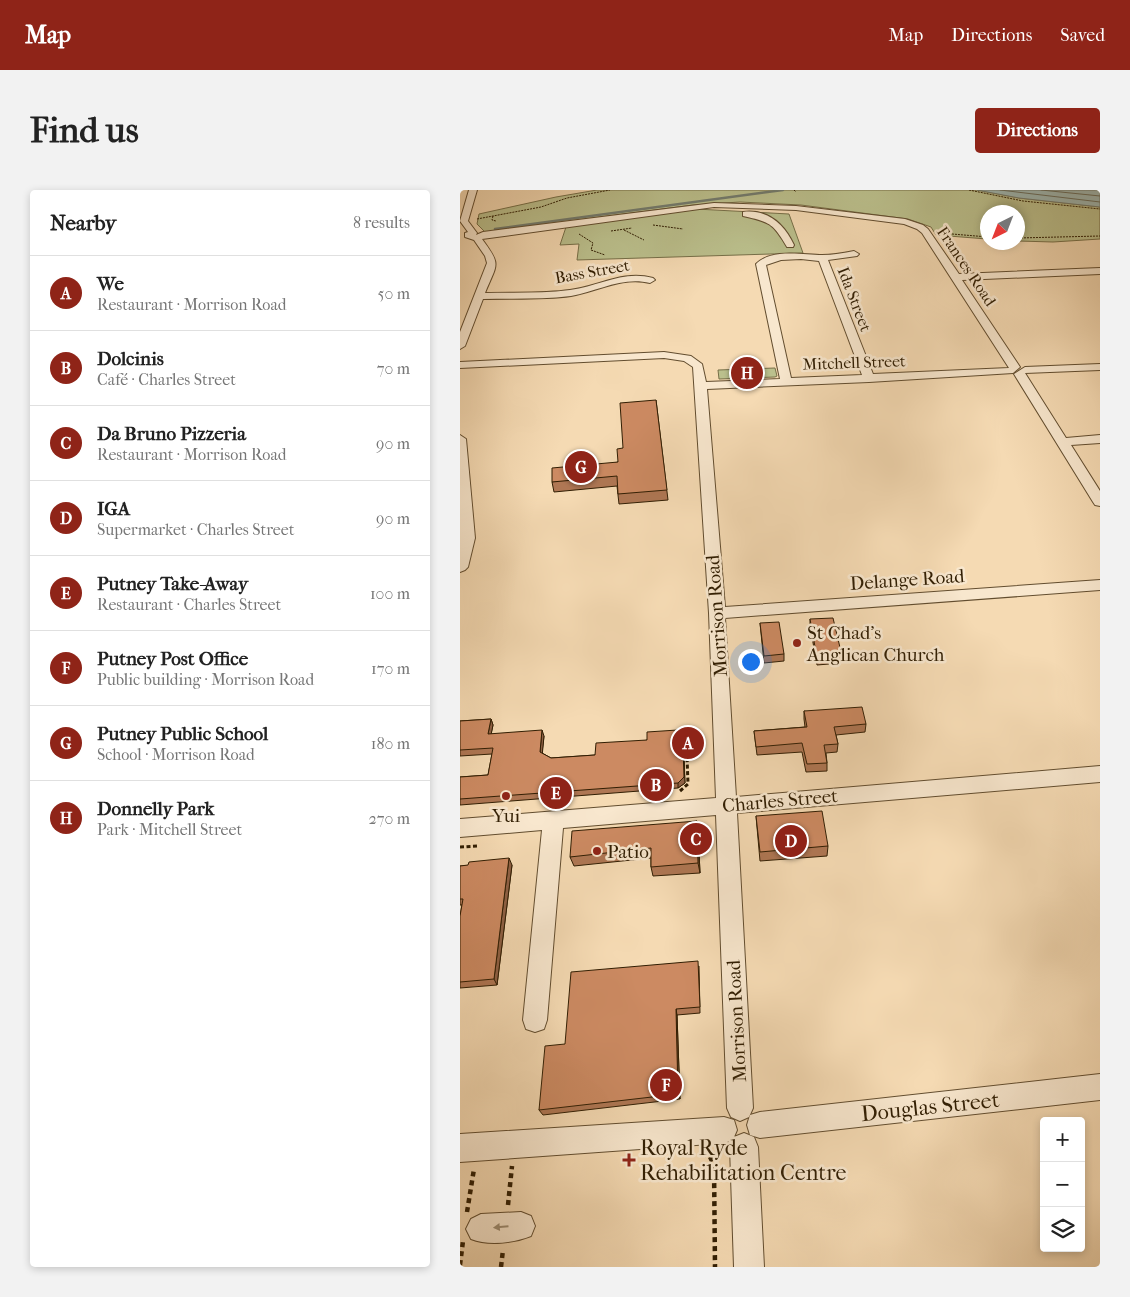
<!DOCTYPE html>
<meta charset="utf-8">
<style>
:root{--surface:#fff;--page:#f2f2f2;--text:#222;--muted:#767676;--line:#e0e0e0;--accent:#8f2418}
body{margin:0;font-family:"IM FELL French Canon",serif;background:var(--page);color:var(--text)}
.controls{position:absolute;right:15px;bottom:15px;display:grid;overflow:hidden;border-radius:5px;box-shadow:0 2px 8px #0003}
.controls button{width:45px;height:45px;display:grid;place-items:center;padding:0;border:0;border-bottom:1px solid var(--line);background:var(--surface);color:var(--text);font:25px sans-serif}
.compass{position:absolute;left:520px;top:15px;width:45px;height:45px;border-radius:50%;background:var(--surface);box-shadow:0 2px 8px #0003;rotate:222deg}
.you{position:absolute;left:290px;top:471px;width:18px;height:18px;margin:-12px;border:4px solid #fff;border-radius:50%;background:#1a73e8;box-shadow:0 0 0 8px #1a73e833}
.badge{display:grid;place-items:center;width:32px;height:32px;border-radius:50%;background:var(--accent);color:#fff;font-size:16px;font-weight:700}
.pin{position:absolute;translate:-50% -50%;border:2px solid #fff;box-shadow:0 1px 5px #0006}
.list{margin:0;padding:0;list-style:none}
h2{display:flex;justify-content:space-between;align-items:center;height:65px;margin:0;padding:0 20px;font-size:21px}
h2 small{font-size:16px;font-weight:400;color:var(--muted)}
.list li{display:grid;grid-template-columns:32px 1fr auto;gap:15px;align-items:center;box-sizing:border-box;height:75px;padding:0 20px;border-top:1px solid var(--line)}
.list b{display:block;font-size:19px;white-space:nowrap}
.list p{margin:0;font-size:16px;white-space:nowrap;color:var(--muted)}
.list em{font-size:16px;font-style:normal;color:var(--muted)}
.icon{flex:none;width:28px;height:28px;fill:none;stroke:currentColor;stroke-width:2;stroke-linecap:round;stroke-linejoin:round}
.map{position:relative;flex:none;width:640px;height:1077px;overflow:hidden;border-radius:5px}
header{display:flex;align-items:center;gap:30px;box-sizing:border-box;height:70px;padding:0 25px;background:var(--accent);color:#fff}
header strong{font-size:24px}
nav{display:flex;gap:28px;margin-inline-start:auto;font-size:18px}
.intro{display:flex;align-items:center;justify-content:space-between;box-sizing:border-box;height:120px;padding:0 30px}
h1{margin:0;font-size:35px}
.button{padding:12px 22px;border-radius:5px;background:var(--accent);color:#fff;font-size:18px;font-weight:700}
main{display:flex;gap:30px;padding:0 30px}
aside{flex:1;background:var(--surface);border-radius:5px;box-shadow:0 2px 8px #0003}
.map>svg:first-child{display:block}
</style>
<header>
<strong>Map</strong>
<nav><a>Map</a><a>Directions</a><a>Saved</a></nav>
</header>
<div class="intro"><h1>Find us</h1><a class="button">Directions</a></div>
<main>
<aside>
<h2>Nearby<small>8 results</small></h2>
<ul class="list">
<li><span class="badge">A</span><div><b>We</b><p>Restaurant · Morrison Road</p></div><em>50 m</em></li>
<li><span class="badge">B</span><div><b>Dolcinis</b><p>Café · Charles Street</p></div><em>70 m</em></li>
<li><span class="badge">C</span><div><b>Da Bruno Pizzeria</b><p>Restaurant · Morrison Road</p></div><em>90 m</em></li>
<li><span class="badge">D</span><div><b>IGA</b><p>Supermarket · Charles Street</p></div><em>90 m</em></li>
<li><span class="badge">E</span><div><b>Putney Take-Away</b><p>Restaurant · Charles Street</p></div><em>100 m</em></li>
<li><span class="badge">F</span><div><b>Putney Post Office</b><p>Public building · Morrison Road</p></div><em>170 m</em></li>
<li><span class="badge">G</span><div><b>Putney Public School</b><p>School · Morrison Road</p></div><em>180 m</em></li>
<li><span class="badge">H</span><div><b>Donnelly Park</b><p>Park · Mitchell Street</p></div><em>270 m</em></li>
</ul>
</aside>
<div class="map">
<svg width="640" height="1077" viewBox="0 0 640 1077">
<rect width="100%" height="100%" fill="#f5dab3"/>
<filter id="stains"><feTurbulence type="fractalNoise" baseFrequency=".004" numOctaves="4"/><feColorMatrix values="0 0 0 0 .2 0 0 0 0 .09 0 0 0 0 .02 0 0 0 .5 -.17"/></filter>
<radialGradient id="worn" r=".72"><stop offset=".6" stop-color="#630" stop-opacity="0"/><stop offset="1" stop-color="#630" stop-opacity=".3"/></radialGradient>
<!-- green -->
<g fill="#bbc08d" stroke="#766f48">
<path d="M 137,0 L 517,0 L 559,8 L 640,17 L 640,49 L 593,52 L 558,51 L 558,22 L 528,22 L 527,49 L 476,45 L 471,37 L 448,29 L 341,15 L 280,12 L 233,15 L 25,42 L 17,34 L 19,24 L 96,7 Z"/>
<path d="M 236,19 L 329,24 L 343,63 L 117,70 L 119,54 L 100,55 L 106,37 Z"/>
<path d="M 315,178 L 317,186 L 315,187 L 259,189 L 258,180 Z"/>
</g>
<!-- water -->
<path fill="#9eb9b5" stroke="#727b6e" d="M 517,0 L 640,0 L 640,17 L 559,8 Z"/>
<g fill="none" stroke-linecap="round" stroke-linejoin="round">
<!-- shore -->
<g stroke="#686c5c" stroke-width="1">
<path d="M 540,0 L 640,12"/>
<path d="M 581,0 L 640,6"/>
</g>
<!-- stream -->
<path stroke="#727b6e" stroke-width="2.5" d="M 35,39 L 323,0"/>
<!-- minor casing -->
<g stroke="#624d2f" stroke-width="2">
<g id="minor">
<path d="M 9,0 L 17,0 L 8,31 L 17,43 L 16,45 L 23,42 L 254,13 L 336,16 L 445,29 L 463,35 L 468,39 L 499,84 L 640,78 L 640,84 L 502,90 L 560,177 L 553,183 L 409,192 L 247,199 L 265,417 L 640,390 L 640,400 L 265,428 L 276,607 L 640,576 L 640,592 L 277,623 L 293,918 L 289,927 L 280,931 L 271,927 L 267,918 L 256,625 L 103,638 L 87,830 L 84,839 L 75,842 L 66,839 L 63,830 L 82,640 L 0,647 L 0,629 L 256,608 L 249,423 L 233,177 L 224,171 L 204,168 L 0,178 L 0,172 L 204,162 L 231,166 L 242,174 L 246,192 L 320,189 L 296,74 C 312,58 343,65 362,65 C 373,65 384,63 394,61 L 399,64 L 397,66 L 368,70 L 413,184 L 549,178 L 462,43 L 457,39 L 444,34 L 336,20 L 254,17 L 22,49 C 42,76 37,73 25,103 C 54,102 82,104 110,100 C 140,96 163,80 193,88 L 195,90 L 190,93 C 163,86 138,101 111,106 C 82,110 53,108 23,109 L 5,156 L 0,159 L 0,142 L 27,73 L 25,66 L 14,50 L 5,47 L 5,43 L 8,42 L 0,31 ZM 341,69 L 359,71 L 402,185 L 331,188 L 306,75 L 321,70 Z"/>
<path d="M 283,22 C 308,19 324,34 334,55 L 333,57 L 327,57 C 313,33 310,32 283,26 Z"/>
<path d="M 640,174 L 640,180 L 565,183 L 606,248 L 640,245 L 640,253 L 611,255 L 640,301 L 640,316 L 635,315 L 633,312 L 554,184 L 565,177 Z"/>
<path d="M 0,245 L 6,249 L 15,348 L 8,377 L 5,380 L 0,382 Z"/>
<path d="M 640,884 L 640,910 L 300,948 L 290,945 L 287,935 L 290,925 L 300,922 Z"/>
<path d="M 264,927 L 274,930 L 277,940 L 274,947 L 284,943 L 294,947 L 298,957 L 304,1077 L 274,1077 L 270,957 L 273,950 L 264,953 L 0,972 L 0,944 Z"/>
<path d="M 61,1022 L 71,1026 L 75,1036 L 71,1046 C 54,1053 28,1056 11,1049 L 6,1039 L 11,1029 L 21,1024 Z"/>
</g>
</g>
<!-- path-far2 -->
<g stroke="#311e03" stroke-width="1" stroke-dasharray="2 1" stroke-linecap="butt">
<path d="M 334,0 L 336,2"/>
<path d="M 509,0 L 563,11 L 640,19"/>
<path d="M 33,26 L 32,30 L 36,31"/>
<path d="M 17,29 L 81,17 L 107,8 L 150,0"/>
<path d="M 193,35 L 223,39"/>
<path d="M 164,40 L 184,50"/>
<path d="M 151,41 L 172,38"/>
<path d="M 480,43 L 528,47"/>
<path d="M 119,44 L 133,53 L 131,60 L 145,65"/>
<path d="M 558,48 L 640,46"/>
</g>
<!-- path-far1 -->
<g stroke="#311e03" stroke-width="3" stroke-dasharray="4 2.5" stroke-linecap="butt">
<path d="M 220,601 L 228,594 L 227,567 L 232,564 L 241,563"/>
<path d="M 0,657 L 19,656"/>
</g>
<!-- path -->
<g stroke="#311e03" stroke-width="4.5" stroke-dasharray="5 4" stroke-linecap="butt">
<path d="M 242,963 L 250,967 L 254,975 L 255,1077"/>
<path d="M 48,1015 L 52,976"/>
<path d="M 7,1022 L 14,979"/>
<path d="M 0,1075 L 3,1051"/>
<path d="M 41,1077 L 43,1060"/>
</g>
<!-- minor -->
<use href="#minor" fill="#f8e7ce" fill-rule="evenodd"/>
</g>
<!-- wall -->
<g fill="#af7754" stroke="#311e03">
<path d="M 196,210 L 208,310 L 159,314 L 157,296 L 94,302 L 92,292 L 158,272 L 163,258 Z"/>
<path d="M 350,429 L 382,466 L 381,473 L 357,475 L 350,436 Z"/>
<path d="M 300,433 L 324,464 L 324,471 L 304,473 Z"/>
<path d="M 344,521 L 406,534 L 405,542 L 376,545 L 378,554 L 377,562 L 366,563 L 367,573 L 367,581 L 346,582 L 342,562 L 297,565 L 294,541 L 345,537 L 344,529 Z"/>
<path d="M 31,529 L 33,535 L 31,544 L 84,546 L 82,563 L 91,568 L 135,565 L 187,550 L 234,545 L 234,561 L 224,562 L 225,593 L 218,598 L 0,615 L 0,587 L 28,585 L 32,564 L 0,566 L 0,531 Z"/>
<path d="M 296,626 L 368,656 L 367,666 L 300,671 Z"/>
<path d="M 237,631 L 238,641 L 240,683 L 193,686 L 191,677 L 191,668 L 114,676 L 110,667 Z"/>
<path d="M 52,675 L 37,795 L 0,798 L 0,726 L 2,715 L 0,715 L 0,676 Z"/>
<path d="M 239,776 L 240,823 L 217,825 L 220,909 L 83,925 L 79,920 L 105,854 Z"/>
</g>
<!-- shaded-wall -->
<g fill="#8f6145" stroke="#311e03">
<path d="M 31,529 L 33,535 L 30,550 L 28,544 Z"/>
<path d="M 82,540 L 84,546 L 82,567 L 80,562 Z"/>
<path d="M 223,556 L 225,593 L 218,598 L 218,593 Z"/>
<path d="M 237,631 L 238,641 L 240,683 L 238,673 Z"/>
<path d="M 49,668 L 52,675 L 37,795 L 34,789 Z"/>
<path d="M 216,819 L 217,825 L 220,909 L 218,904 Z"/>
</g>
<!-- building -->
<g fill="#cc8a62" stroke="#311e03">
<path d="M 196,210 L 207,300 L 158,304 L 157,286 L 92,292 L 92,278 L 158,272 L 157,259 L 163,258 L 160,213 Z"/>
<path d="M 373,428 L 382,466 L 357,468 L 350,429 Z"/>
<path d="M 319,432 L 324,464 L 304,466 L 300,433 Z"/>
<path d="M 402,517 L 406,534 L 374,537 L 378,554 L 364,555 L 367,573 L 347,574 L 342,553 L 296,557 L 294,541 L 347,537 L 344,521 Z"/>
<path d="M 31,529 L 28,544 L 82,540 L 80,562 L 91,568 L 135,565 L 136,553 L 187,550 L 187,542 L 233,539 L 234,555 L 223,556 L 224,587 L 218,593 L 0,609 L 0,587 L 28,585 L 33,558 L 0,560 L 0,531 Z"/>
<path d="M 362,621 L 368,656 L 300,662 L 296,626 Z"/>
<path d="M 237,631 L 238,673 L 191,677 L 191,658 L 110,667 L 112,641 Z"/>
<path d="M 49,668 L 34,789 L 0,792 L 0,726 L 3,709 L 0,709 L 0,676 L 8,675 L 9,672 Z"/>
<path d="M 238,771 L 240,817 L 216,819 L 218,904 L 79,920 L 85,856 L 105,854 L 111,782 Z"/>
</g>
<!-- one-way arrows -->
<defs><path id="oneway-solid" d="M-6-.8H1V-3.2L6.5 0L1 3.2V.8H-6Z" transform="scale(1.25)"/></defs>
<use fill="#9e8d73" href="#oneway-solid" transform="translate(41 1037) rotate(175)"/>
<!-- markers -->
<g fill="#8f2418" stroke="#f8e7ce" stroke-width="2">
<circle cx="337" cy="453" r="5"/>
<circle cx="46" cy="606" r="5"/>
<circle cx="137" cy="661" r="5"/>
<path d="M166.5 962.5h5v5h5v5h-5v5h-5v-5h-5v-5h5z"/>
</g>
<g text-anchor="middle" stroke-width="5" stroke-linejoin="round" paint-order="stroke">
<!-- far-street labels -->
<g font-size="16" fill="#311e03" stroke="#f8e7ce">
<text transform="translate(507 76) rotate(56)" y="6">Frances Road</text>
<text transform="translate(132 81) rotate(-10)" y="6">Bass Street</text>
<text transform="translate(395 109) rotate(69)" y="6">Ida Street</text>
<text transform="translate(394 172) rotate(-2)" y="6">Mitchell Street</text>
</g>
<!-- street labels -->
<g font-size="19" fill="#311e03" stroke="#f8e7ce">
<text transform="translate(447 389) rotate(-4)" y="7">Delange Road</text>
<text transform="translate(256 426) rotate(-94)" y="7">Morrison Road</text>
<text transform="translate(320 610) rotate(-5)" y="7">Charles Street</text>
<text transform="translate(276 831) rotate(-93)" y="7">Morrison Road</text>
</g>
<!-- poi labels -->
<g font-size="19" fill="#311e03" stroke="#f8e7ce" text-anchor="start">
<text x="347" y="449">St Chad's<tspan x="347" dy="22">Anglican Church</tspan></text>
<text x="46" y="632" text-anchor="middle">Yui</text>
<text x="147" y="668">Patio</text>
</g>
<!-- near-street labels -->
<g font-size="22" fill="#311e03" stroke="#f8e7ce">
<text transform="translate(470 916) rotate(-6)" y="8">Douglas Street</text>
</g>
<!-- near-poi labels -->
<g font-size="22" fill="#311e03" stroke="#f8e7ce" text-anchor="start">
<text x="180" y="965">Royal Ryde<tspan x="180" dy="25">Rehabilitation Centre</tspan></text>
</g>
</g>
<rect width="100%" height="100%" filter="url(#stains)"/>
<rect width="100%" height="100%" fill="url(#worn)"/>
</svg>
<div class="controls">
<button>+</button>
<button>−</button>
<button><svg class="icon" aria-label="layers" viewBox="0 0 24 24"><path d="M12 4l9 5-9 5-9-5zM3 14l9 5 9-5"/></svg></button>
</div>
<svg class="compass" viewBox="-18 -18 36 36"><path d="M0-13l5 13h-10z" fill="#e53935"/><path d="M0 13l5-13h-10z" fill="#767676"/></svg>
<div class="you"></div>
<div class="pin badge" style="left:228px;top:553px">A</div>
<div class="pin badge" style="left:196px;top:595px">B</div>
<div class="pin badge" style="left:236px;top:649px">C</div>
<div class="pin badge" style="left:331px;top:651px">D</div>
<div class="pin badge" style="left:96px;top:603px">E</div>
<div class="pin badge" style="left:206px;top:895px">F</div>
<div class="pin badge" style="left:121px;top:277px">G</div>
<div class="pin badge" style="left:287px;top:183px">H</div>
</div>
</main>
